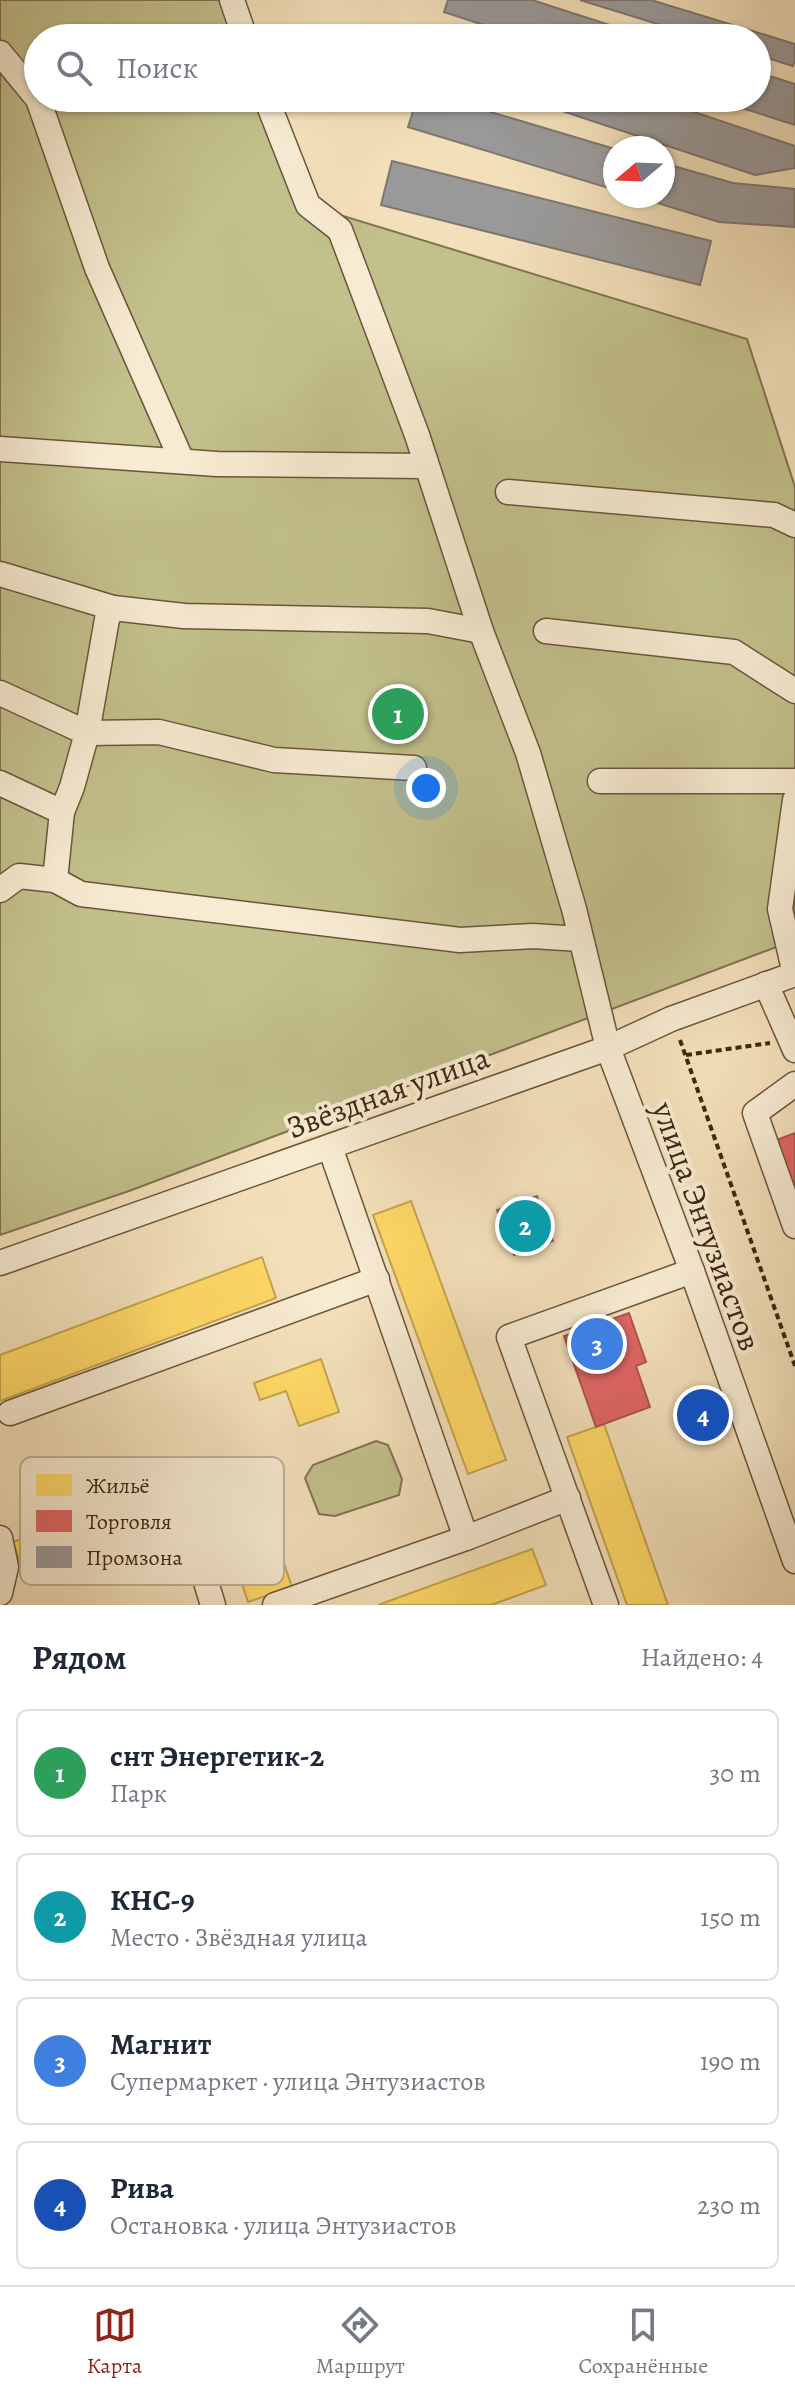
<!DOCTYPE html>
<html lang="ru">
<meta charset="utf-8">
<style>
:root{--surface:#fff;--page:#f6f6f7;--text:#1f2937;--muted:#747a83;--line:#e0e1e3;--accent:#8f2418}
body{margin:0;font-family:Alegreya,serif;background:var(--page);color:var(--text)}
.compass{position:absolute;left:603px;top:136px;width:72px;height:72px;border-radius:50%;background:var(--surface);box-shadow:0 2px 6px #0004;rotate:251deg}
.you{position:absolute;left:426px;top:788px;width:28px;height:28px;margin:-20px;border:6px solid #fff;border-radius:50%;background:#1a73e8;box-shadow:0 0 0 12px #1a73e833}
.badge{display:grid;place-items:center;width:52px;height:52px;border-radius:50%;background:var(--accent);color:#fff;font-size:26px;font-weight:700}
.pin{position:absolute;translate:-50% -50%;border:4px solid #fff;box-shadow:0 2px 8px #0006}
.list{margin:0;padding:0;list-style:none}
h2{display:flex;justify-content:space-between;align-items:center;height:104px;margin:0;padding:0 32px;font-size:34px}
h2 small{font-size:26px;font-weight:400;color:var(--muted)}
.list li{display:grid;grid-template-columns:52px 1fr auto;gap:24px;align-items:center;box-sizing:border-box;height:128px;margin:0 16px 16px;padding:0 16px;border:2px solid var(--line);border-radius:12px}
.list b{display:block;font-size:30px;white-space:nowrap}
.list p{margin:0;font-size:26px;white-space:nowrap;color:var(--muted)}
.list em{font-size:26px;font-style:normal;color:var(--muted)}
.icon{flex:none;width:44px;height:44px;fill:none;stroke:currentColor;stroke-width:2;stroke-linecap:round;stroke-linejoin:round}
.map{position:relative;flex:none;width:795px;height:1605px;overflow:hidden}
.search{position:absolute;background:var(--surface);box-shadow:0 2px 6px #0004;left:24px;right:24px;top:24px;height:88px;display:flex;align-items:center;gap:20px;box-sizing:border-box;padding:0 28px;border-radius:44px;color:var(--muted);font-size:30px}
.sheet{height:680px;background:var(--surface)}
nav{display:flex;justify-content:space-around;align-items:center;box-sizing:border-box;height:112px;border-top:2px solid var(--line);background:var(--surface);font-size:22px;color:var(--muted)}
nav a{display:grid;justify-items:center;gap:4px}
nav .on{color:var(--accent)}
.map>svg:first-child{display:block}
</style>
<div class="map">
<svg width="795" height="1605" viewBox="0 0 795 1605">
<rect width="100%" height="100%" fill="#f3e0ba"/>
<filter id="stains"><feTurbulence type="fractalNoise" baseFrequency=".0025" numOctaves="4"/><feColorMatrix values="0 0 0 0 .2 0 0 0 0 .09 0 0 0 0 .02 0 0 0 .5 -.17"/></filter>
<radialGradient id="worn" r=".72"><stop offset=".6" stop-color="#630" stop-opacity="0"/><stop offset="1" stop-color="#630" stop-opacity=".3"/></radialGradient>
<!-- green -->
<g fill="#c2c08b" stroke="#80744e" stroke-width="2">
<path d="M 0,0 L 242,0 L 256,38 L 38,38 L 38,98 L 278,98 L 320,209 L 747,339 L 795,487 L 795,940 L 129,1191 L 0,1235 Z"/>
<path d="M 376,1441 L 388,1445 L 402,1479 L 399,1495 L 335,1516 L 319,1514 L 305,1478 L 313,1465 Z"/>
</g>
<!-- homes -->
<g fill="#ffd966" stroke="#c5a44c" stroke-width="2">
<path d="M 411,1201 L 506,1460 L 468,1474 L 373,1215 Z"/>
<path d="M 262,1257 L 276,1298 L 0,1401 L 0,1355 Z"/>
<path d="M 321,1359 L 339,1412 L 299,1426 L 286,1391 L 260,1400 L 254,1383 Z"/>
<path d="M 604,1424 L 668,1605 L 627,1605 L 567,1437 Z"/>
<path d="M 203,1478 L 211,1500 L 257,1485 L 292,1587 L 248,1602 L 220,1517 L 27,1583 L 13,1542 Z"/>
<path d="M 532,1549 L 546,1585 L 491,1605 L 378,1605 Z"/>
</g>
<!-- shops -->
<g fill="#e06666" stroke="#af534c" stroke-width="2">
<path d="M 795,1133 L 795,1192 L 776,1140 Z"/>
<path d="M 629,1313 L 646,1362 L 636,1366 L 650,1407 L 596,1427 L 564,1336 Z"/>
</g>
<!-- industry -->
<g fill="#999" stroke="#7e7770" stroke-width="2">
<path d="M 448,0 L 532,0 L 650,38 L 524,38 L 444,12 Z"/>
<path d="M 580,0 L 651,0 L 795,44 L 795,60 L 793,66 L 757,55 L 757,38 L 703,38 Z"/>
<path d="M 757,72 L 795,84 L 795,125 L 711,98 L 757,98 Z"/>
<path d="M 417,98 L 444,98 L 615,149 L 615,190 L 408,127 Z"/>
<path d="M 523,98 L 653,98 L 795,146 L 795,168 L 755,175 Z"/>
<path d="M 392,161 L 711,241 L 700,285 L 381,205 Z"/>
<path d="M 663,163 L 733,183 L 795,189 L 795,227 L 719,222 L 635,196 L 663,196 Z"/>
<path d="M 537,1196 L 553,1241 L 514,1255 L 497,1210 Z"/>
</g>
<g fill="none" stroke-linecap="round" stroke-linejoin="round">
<!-- minor casing -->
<g stroke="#6b553a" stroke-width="27">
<g id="minor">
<path d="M 232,0 L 245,38"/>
<path d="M 0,53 L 38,99 L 97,268 L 182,461"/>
<path d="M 266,98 L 308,205 L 340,230 L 417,435 L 481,631 L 528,753 L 574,909 L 608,1048 L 692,1271 L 795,1561"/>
<path d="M 0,449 L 217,464 L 426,466"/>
<path d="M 508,492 L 774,515 L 795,525"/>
<path d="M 0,574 L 113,608 L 107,619 L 87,733 L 72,787 L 62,812 L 55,880"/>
<path d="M 113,608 L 184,616 L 428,621 L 481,631"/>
<path d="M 546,631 L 734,652 L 795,691"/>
<path d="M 0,693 L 87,733 L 159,732 L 274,760 L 414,768"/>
<path d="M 600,781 L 795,781"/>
<path d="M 0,783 L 62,812"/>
<path d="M 0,890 L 19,876 L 55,880 L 81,894 L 460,940 L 533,936 L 580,939"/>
<path d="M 795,974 L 780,909 L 795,800"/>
<path d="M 766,984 L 795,1050"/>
<path d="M 795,1084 L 755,1113 L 795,1226"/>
<path d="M 330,1147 L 466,1538"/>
<path d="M 0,1263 L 608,1048 L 671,1019 L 795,974"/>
<path d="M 10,1413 L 377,1279"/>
<path d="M 0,1538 L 6,1567 L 0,1593"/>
<path d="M 198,1556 L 213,1605"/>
<path d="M 275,1605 L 466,1538 L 568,1498"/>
<path d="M 606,1605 L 509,1337 L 692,1271"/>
</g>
</g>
<!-- path -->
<g stroke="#3e2710" stroke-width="4" stroke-dasharray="6 4" stroke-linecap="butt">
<path d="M 680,1040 L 795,1366"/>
<path d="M 686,1055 L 770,1043"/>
</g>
<!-- minor -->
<use href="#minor" stroke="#f7ebd2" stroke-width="24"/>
</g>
<g text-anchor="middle" stroke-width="8" stroke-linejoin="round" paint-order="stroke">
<!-- street labels -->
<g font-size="32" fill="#3e2710" stroke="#f7ebd2">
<text transform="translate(388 1092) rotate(-20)" y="11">Звёздная улица</text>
<text transform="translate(707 1226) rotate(70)" y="11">улица Энтузиастов</text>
</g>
</g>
<!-- legend -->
<rect x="20" y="1457" width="264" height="128" rx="12" fill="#f7ebd2" stroke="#c0b098" stroke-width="2"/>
<rect x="36" y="1474" width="36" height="22" fill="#ffd966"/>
<rect x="36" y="1510" width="36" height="22" fill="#e06666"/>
<rect x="36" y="1546" width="36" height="22" fill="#999"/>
<g font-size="22" fill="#3e2710">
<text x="86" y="1493">Жильё</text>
<text x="86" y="1529">Торговля</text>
<text x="86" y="1565">Промзона</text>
</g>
<rect width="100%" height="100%" filter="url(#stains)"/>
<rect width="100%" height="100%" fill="url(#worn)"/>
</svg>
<svg class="compass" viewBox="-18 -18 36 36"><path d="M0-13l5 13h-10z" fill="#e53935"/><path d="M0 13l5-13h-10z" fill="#747a83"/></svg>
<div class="you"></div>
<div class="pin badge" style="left:398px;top:714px;background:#2e9e5b">1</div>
<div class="pin badge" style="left:525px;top:1226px;background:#0f9aa8">2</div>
<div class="pin badge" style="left:597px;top:1344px;background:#3f7fe0">3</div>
<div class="pin badge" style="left:703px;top:1415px;background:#1a4fb4">4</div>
<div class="search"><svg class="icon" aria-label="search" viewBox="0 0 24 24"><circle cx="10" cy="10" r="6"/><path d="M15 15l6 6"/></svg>Поиск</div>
</div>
<section class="sheet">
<h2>Рядом<small>Найдено: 4</small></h2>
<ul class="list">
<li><span class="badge" style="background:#2e9e5b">1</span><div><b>снт Энергетик-2</b><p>Парк</p></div><em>30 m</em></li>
<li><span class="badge" style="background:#0f9aa8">2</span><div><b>КНС-9</b><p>Место · Звёздная улица</p></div><em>150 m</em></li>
<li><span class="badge" style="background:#3f7fe0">3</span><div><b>Магнит</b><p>Супермаркет · улица Энтузиастов</p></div><em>190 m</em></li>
<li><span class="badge" style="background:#1a4fb4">4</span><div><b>Рива</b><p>Остановка · улица Энтузиастов</p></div><em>230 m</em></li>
</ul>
</section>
<nav>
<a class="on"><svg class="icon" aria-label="map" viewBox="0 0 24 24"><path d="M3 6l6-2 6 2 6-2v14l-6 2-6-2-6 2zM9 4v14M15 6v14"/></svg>Карта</a>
<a><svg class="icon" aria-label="directions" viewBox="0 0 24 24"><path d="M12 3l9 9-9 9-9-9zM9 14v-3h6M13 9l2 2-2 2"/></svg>Маршрут</a>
<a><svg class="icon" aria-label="saved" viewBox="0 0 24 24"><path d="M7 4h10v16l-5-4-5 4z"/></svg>Сохранённые</a>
</nav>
